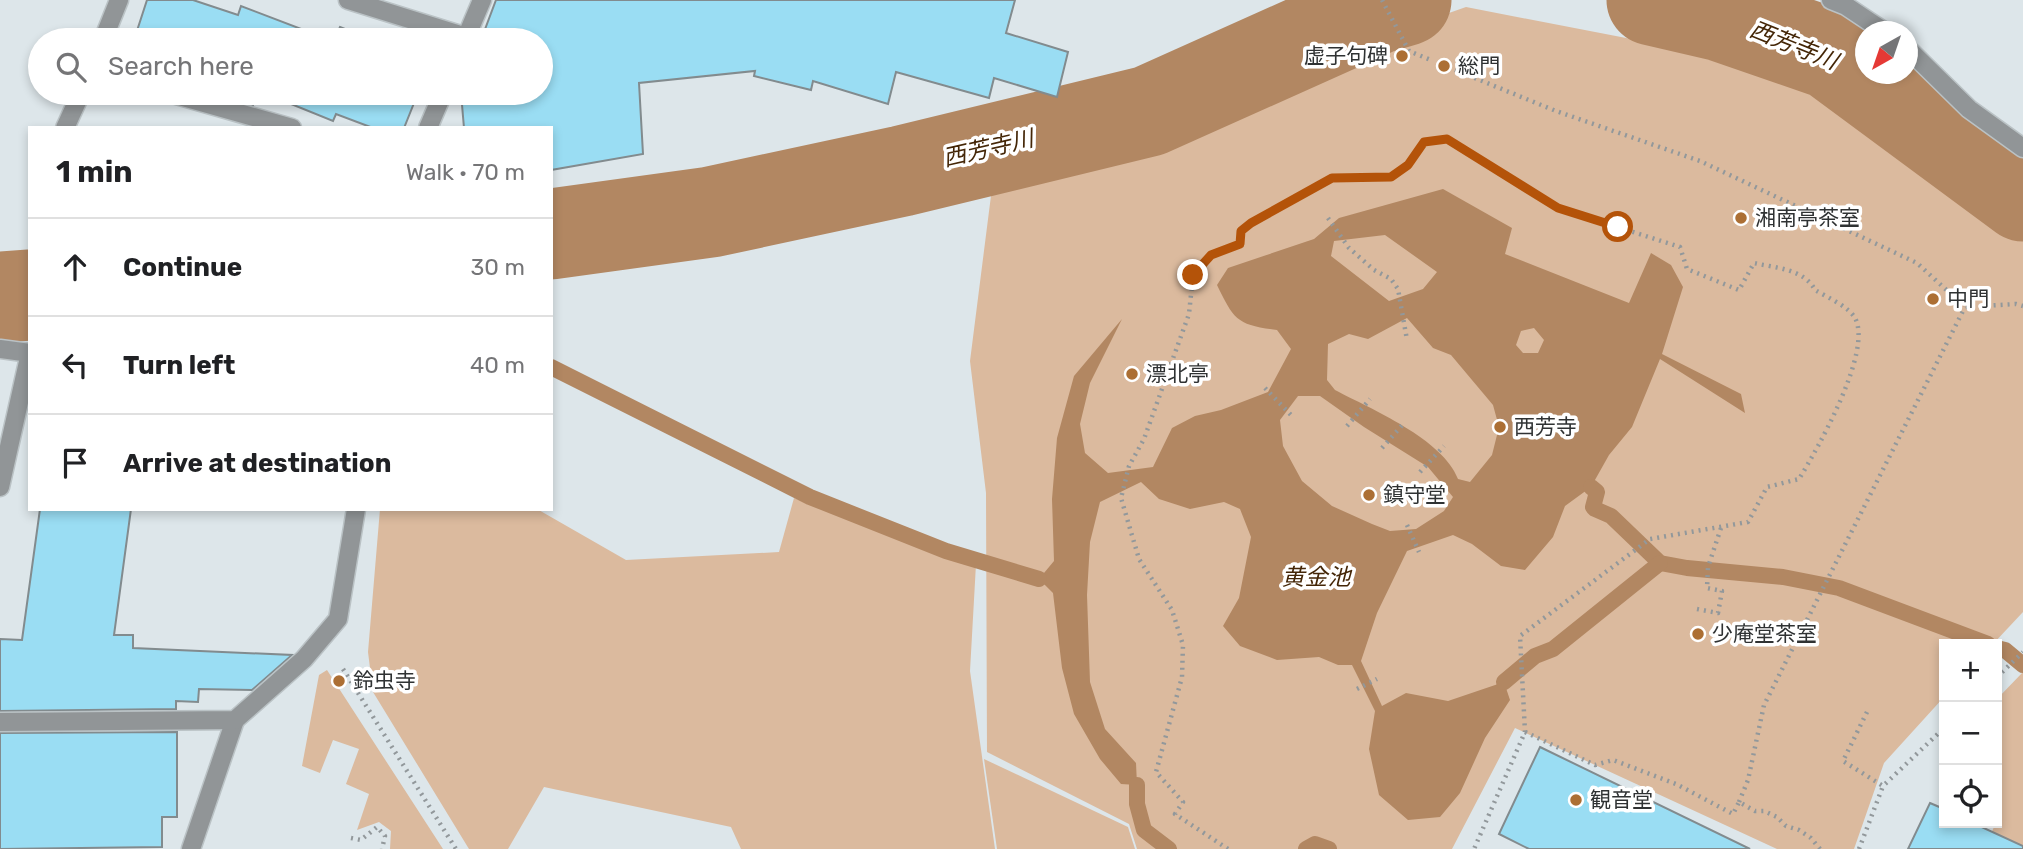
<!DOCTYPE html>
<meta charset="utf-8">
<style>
:root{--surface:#fff;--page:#f6f6f6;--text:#202124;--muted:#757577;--line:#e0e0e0}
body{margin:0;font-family:Rubik,"Noto Sans JP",sans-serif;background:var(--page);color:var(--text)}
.controls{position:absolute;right:21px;bottom:21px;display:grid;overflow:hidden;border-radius:0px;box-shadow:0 4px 10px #0003}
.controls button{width:63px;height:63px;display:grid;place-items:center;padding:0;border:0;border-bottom:2px solid var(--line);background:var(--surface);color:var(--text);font:35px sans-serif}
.compass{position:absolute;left:1855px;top:21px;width:63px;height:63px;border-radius:50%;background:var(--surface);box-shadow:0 4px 10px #0003;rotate:220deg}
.stop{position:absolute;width:21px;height:21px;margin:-16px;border:5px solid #b45309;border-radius:50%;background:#fff}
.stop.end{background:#b45309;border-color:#fff;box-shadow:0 2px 7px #0008}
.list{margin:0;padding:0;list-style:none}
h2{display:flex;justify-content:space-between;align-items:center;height:91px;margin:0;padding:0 28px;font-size:30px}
h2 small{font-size:23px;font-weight:400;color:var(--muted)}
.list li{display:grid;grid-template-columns:46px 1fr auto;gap:21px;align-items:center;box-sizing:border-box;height:98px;padding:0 28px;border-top:2px solid var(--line)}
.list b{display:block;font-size:26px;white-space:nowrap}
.list em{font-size:23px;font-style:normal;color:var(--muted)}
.icon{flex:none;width:38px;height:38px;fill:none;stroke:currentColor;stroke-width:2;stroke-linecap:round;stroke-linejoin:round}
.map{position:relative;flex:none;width:2023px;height:849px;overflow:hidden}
.search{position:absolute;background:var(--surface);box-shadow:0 4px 10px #0003;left:28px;top:28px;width:525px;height:77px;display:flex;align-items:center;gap:18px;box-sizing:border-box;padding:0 24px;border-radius:38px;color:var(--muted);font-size:26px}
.panel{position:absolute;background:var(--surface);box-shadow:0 4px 10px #0003;left:28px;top:126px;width:525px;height:385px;border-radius:0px}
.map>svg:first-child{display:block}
</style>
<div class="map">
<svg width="2023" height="849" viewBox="0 0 2023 849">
<rect width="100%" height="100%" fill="#dde6ea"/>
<!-- green -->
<g fill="#dbba9e">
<path d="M 1466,7 L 1786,69 L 2023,226 L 2023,612 L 1993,644 L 1944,644 L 1944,697 L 1884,763 L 1854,849 L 1777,849 L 1515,728 L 1452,849 L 1137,849 L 1129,824 L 987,752 L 986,493 L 970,361 L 993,180 L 1177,126 L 1378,38 Z"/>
<path d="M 794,498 L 976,564 L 970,671 L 995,849 L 741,849 L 731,827 L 544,787 L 508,849 L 469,849 L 373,692 L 368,652 L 380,509 L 537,509 L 626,560 L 779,552 Z"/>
<path d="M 327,670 L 443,849 L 390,849 L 391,831 L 379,822 L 357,830 L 369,794 L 346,784 L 359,749 L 333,740 L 320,773 L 302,766 L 319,675 Z"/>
<path d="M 2023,672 L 2023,849 L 1984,849 L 1994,827 L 1985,823 L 1997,823 L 1997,699 Z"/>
<path d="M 984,759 L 1128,827 L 1135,849 L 997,849 Z"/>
</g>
<!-- water -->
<path fill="#b28762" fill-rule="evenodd" d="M 1443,189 L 1512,228 L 1505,254 L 1629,303 L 1651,253 L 1671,265 L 1683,287 L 1662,354 L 1741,394 L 1745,413 L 1660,359 L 1632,427 L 1609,455 L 1591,487 L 1565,506 L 1553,537 L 1525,570 L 1501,566 L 1472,544 L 1453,535 L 1407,551 L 1377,613 L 1361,661 L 1382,706 L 1406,693 L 1448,701 L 1504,682 L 1510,700 L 1485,738 L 1460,793 L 1440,817 L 1408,820 L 1379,795 L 1369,749 L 1375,711 L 1352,665 L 1338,665 L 1319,657 L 1277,660 L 1240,646 L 1223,626 L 1239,598 L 1251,537 L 1240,509 L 1224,502 L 1190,509 L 1159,499 L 1141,482 L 1100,502 L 1090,542 L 1087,595 L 1090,682 L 1105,729 L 1136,763 L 1137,785 L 1121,784 L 1100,759 L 1074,714 L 1062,668 L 1053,593 L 1039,579 L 1054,561 L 1052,499 L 1057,438 L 1074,376 L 1122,319 L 1090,383 L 1080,424 L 1085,453 L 1108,473 L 1153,467 L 1172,428 L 1195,416 L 1221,410 L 1268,392 L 1291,349 L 1277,330 C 1237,325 1234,320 1217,285 L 1228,268 L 1314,239 L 1339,218 ZM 1385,235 L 1437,272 L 1423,289 L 1389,301 L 1331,256 L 1334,241 ZM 1407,318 L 1433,348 L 1451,355 L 1493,405 L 1499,427 L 1492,455 L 1470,482 L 1458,479 C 1443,439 1371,409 1335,390 L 1327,380 L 1328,344 L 1349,334 L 1368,339 ZM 1534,328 L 1544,340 L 1538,353 L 1523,353 L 1516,345 L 1521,331 ZM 1298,396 L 1320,396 L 1364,427 L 1428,467 L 1453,497 L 1444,511 L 1416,529 L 1390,531 L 1372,524 L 1332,506 L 1302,481 L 1283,446 L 1280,420 Z"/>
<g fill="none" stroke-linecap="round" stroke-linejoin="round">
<!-- stream -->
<g stroke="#b28762" stroke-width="16">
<path d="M 551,367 L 810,497 L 946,551 L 1039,579"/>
<path d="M 1591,487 L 1597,492 L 1593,507 L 1595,509 L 1611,516 L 1660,563 L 1687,568 L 1783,577 L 1839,588 L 1988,644"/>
<path d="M 1997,648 L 2005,650 L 2023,665"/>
<path d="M 1504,682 L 1535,656 L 1553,649 L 1660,563"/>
<path d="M 1137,785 L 1137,804 L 1144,830 L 1169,849"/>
<path d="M 1306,849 L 1315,844 L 1329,849"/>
</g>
<!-- river -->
<g stroke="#b28762" stroke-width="91">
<path d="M 1652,0 L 1721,16 L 1831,54 L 2023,196"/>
<path d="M 551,234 L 711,212 L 902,171 L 1149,111 L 1379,8 L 1406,0"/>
<path d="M 0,297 L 30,295"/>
</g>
</g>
<!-- building -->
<g fill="#9addf3" stroke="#828b8e" stroke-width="2">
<path d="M 147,0 L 193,0 L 238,15 L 241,6 L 330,40 L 134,40 Z"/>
<path d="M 496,0 L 1015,0 L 1006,33 L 1068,52 L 1057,97 L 994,78 L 989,98 L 896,72 L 888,104 L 813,81 L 811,90 L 754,76 L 755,71 L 639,83 L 643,154 L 551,170 L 551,128 L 464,128 L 461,93 L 541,93 L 541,40 L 481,40 Z"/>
<path d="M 340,27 L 372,40 L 334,40 Z"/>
<path d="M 219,93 L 258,93 L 253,105 Z"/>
<path d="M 264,93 L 418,93 L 404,128 L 373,128 L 336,114 L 333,121 Z"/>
<path d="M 40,509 L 131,509 L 114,635 L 133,635 L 133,648 L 292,655 L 252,690 L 199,689 L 198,702 L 176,701 L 176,709 L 0,711 L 0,639 L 22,640 Z"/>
<path d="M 177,732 L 177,817 L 162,817 L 162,847 L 0,849 L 0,733 Z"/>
<path d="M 1540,747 L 1750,849 L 1529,849 L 1499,834 Z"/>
<path d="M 1930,803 L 1944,809 L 1944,823 L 1973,823 L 2023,846 L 2023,849 L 1908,849 Z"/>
</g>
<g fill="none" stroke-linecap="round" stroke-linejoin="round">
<!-- lane casing -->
<g stroke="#bac2c5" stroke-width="21">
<g id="lane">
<path d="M 348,0 L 467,37"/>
<path d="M 169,93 L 292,128"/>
<path d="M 191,849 L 235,720"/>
</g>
</g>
<!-- street casing -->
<g stroke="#bac2c5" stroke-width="21">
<g id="street">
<path d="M 1831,0 L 1846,6 L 1885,32"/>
<path d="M 103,40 L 119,0"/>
<path d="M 465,40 L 482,0"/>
<path d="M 1908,49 L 1969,109 L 2023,148"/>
<path d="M 65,128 L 81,93"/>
<path d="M 428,128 L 443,93"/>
<path d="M 0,349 L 30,353 L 0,487"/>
<path d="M 0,722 L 235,720 L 304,659 L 338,619 L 356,509"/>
</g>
</g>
<!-- path -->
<g stroke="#92989b" stroke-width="4.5" stroke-dasharray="2 5" stroke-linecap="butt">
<path d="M 1382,0 L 1409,51 L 1433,61"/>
<path d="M 1455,70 L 1556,111 L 1700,161 L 1917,263 L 1965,307 L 2016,304 L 2023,306"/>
<path d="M 1328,218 L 1349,248 L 1374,270 L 1391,279 L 1398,289 L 1407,340"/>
<path d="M 1265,388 L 1291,415"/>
<path d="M 1347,426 L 1370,399"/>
<path d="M 1382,448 L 1405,422"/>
<path d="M 1420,472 L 1444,446"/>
<path d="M 1407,525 L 1419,552"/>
<path d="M 1697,609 L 1718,613 L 1722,591 L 1707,588 L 1708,567 L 1721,528"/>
<path d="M 343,669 L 456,849"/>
<path d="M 1997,677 L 2023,652"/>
<path d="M 1357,689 L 1377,679"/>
<path d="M 1867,712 L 1843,761 L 1883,786 L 1944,728"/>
<path d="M 1525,732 L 1595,765 L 1613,760 L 1676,784 L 1733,814 L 1739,802 L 1755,811 L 1764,811 L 1777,817 L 1786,826 L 1799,830 L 1811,838 L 1820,849"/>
<path d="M 1739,802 L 1748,780 L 1764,705 L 1965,307"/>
<path d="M 351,838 L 361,840 L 377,827 L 385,836 L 382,849"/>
<path d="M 1228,849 L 1175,814 L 1183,802 L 1156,772 L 1182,677 L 1183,645 L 1172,610 L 1139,559 L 1121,498 L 1129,466 L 1144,439 L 1189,314 L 1193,275 L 1211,255 L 1240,244 L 1241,231 L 1251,224 L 1332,178 L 1391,177 L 1408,165 L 1424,142 L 1447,139 L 1558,208 L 1680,247 L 1687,269 L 1739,290 L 1754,263 C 1776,268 1804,269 1815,290 C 1827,297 1849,307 1855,318 C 1873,351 1818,448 1799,479 L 1767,487 L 1748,522 L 1650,539 L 1520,636 L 1525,732 L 1474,849"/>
<path d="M 1859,849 L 1883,786"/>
</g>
<!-- lane -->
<use href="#lane" stroke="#919597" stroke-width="18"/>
<!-- street -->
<use href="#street" stroke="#919597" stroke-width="18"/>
</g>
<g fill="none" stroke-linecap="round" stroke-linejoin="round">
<!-- route -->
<path stroke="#b45309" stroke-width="9" d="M 1193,275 L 1211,255 L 1240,244 L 1241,231 L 1251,223 L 1332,178 L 1391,177 L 1408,165 L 1424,142 L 1447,139 L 1558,208 L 1618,227"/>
</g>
<!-- markers -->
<g fill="#ac6f34" stroke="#fff" stroke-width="2.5">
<circle cx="1402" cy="56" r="7"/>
<circle cx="1444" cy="66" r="7"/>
<circle cx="1741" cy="218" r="7"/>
<circle cx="1933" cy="299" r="7"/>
<circle cx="1132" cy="374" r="7"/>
<circle cx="1500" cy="427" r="7"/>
<circle cx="1369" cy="495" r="7"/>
<circle cx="1698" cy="634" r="7"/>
<circle cx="339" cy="681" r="7"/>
<circle cx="1576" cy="800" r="7"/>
</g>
<g text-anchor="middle" stroke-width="7" stroke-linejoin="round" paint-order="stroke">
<!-- poi labels -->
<g font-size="21" fill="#2f3233" stroke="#fff" text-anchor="start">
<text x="1388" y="63" text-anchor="end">虚子句碑</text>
<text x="1458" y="73">総門</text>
<text x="1755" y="225">湘南亭茶室</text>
<text x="1947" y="306">中門</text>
<text x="1146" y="381">漂北亭</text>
<text x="1514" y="434">西芳寺</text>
<text x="1383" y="502">鎮守堂</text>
<text x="1712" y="641">少庵堂茶室</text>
<text x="353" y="688">鈴虫寺</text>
<text x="1590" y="807">観音堂</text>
</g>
<!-- water labels -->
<g font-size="23" font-style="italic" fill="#442607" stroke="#fff">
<text transform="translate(1794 45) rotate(22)" y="8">西芳寺川</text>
<text transform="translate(988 148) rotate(-13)" y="8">西芳寺川</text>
<text x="1316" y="585">黄金池</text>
</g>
</g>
</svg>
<div class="controls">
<button>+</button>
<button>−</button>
<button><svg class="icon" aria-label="locate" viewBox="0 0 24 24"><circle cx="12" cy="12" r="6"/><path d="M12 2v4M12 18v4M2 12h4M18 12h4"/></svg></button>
</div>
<svg class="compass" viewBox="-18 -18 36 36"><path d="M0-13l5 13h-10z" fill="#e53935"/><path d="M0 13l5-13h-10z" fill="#757577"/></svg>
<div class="stop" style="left:1618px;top:227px"></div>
<div class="stop end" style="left:1193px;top:275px"></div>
<div class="search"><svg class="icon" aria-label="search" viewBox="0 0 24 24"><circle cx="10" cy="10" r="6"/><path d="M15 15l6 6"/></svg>Search here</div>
<section class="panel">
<h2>1 min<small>Walk · 70 m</small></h2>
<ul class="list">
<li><svg class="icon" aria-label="ahead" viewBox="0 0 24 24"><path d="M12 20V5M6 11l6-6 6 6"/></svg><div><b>Continue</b></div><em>30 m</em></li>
<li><svg class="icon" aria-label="left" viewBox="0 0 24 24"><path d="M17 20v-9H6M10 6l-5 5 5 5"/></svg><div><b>Turn left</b></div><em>40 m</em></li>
<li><svg class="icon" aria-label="arrive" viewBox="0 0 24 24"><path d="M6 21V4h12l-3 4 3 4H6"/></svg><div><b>Arrive at destination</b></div></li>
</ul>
</section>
</div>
